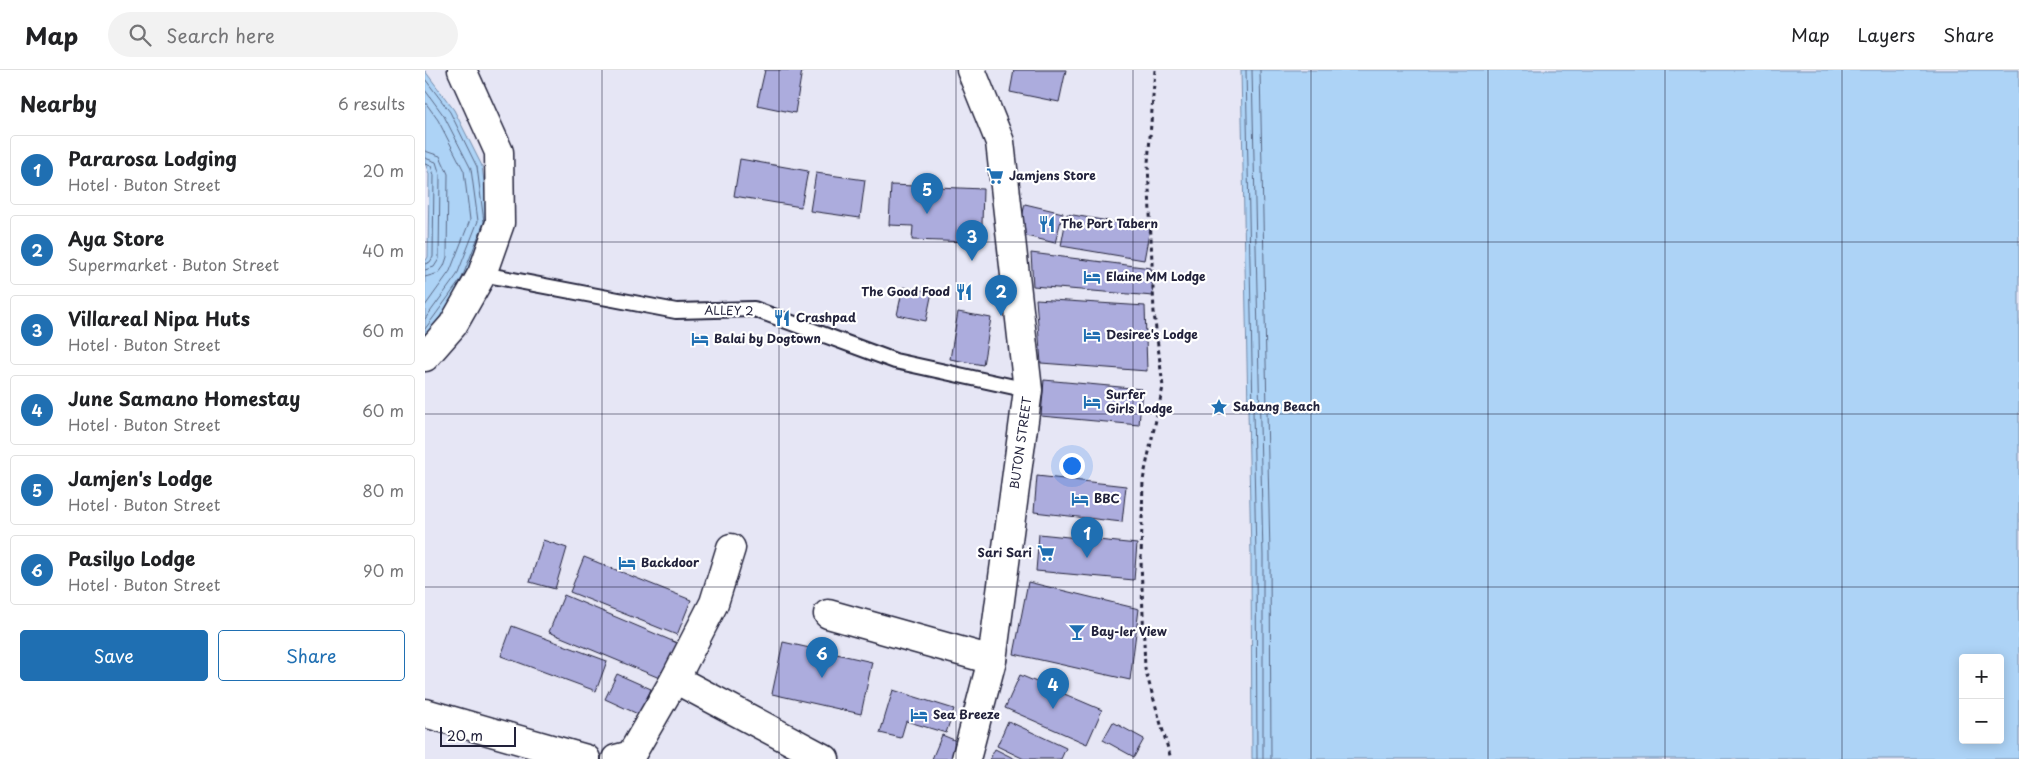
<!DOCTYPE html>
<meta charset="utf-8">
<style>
:root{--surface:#fff;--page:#f2f2f2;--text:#202124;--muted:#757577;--line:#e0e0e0;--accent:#1f6fb2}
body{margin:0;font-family:"Playpen Sans",sans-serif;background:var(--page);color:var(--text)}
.controls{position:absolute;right:15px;bottom:15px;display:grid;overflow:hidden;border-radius:5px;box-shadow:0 2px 12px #0003}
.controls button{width:45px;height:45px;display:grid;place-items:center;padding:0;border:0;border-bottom:1px solid var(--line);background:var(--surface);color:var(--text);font:25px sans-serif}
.scale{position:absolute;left:15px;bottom:12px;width:76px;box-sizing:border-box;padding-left:5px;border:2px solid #22223b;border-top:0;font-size:14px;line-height:18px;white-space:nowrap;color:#22223b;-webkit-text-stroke:4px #fff;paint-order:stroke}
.you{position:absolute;left:646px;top:395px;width:18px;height:18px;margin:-12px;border:4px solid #fff;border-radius:50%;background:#1a73e8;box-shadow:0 0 0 8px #1a73e833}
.badge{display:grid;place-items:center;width:32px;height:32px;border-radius:50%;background:var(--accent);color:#fff;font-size:16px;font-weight:700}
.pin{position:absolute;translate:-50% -41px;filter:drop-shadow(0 1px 2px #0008)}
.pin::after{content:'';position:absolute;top:26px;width:18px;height:15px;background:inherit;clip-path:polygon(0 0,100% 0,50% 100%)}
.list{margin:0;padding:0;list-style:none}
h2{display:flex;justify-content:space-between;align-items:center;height:65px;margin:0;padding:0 20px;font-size:21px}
h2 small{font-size:16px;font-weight:400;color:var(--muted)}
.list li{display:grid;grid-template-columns:32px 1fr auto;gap:15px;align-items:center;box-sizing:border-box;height:70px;margin:0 10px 10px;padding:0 10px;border:1px solid var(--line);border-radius:5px}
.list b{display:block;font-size:19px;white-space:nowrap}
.list p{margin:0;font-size:16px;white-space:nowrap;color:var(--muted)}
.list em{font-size:16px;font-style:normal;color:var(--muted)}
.actions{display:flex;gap:10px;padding:15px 20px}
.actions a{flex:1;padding:11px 0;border:1px solid var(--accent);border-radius:5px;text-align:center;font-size:18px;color:var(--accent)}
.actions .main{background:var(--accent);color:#fff}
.icon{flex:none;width:28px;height:28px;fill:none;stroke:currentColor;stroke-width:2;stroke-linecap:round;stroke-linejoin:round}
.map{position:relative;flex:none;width:1594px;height:689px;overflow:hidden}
header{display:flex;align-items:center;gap:30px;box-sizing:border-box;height:70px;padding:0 25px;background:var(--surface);border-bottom:1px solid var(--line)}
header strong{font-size:24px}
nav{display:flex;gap:28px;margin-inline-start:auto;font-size:18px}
.search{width:350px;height:45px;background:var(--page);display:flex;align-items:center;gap:12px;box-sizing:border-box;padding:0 18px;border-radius:28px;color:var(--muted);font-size:19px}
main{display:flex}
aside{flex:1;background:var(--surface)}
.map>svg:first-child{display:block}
</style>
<header>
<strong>Map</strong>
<div class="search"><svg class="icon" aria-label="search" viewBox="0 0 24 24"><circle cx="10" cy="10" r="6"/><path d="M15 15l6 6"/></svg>Search here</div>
<nav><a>Map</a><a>Layers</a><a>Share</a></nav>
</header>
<main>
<aside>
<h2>Nearby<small>6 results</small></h2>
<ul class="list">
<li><span class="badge">1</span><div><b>Pararosa Lodging</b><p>Hotel · Buton Street</p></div><em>20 m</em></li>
<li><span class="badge">2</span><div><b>Aya Store</b><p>Supermarket · Buton Street</p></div><em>40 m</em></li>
<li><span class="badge">3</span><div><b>Villareal Nipa Huts</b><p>Hotel · Buton Street</p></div><em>60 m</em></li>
<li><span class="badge">4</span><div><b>June Samano Homestay</b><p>Hotel · Buton Street</p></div><em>60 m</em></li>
<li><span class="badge">5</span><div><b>Jamjen's Lodge</b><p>Hotel · Buton Street</p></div><em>80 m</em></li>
<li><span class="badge">6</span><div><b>Pasilyo Lodge</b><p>Hotel · Buton Street</p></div><em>90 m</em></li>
</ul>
<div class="actions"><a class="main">Save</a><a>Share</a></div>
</aside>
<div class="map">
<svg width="1594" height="689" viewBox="0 0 1594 689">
<rect width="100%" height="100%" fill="#e6e6f5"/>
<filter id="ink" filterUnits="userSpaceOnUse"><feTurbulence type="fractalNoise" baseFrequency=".02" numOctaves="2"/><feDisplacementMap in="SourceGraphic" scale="10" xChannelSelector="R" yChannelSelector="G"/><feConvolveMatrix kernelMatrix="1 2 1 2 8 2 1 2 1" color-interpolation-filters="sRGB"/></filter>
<g filter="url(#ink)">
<!-- water -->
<g fill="#add3f6" stroke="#758cab" fill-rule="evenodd">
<path d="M 816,0 L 1594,0 L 1594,689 L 827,689 L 826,486 ZM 1538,588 L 1575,588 L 1575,670 L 1538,670 Z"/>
<path d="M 0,1 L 29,40 L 57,96 L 64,153 L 42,211 L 0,267 L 0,192 L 3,187 L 4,104 L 0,93 Z"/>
</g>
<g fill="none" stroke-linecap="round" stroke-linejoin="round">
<!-- shore -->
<g stroke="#5a6986" stroke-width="1">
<path d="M 821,0 L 831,486 L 832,689"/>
<path d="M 827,0 L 838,486 L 838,689"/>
<path d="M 835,0 L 845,486 L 846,689"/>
<path d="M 0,9 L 25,42 L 52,97 L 59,152 L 37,208 L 0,259"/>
<path d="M 0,20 L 19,46 L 46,99 L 53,151 L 32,205 L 0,249"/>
<path d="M 0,32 L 13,50 L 39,101 L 45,150 L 25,201 L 0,236"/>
<path d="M 0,81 L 15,86 L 23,104 L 22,187 L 19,196 L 14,203 L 0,207"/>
<path d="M 0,88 L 11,92 L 15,105 L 14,189 L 9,197 L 0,200"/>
<path d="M 0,94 L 6,96 L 9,105 L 8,187 L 5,192 L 0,194"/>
</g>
</g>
<!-- building -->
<g fill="#acacdd" stroke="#22223b">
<path d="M 340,0 L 377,0 L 370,43 L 332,35 Z"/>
<path d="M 589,0 L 641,0 L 634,32 L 585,22 Z"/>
<path d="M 315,89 L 383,101 L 376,137 L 309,126 Z"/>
<path d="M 391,103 L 440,110 L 435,148 L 385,141 Z"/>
<path d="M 466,115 L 558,119 L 557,154 L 547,154 L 546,172 L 487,170 L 488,156 L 464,155 Z"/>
<path d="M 600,134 L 638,143 L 630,173 L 593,164 Z"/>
<path d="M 642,144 L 725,158 L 719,190 L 636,176 Z"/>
<path d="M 606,183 L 726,198 L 728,226 L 608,216 Z"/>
<path d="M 478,217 L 507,222 L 501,251 L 472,245 Z"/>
<path d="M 611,229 L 720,236 L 722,301 L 616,293 Z"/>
<path d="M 533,242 L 566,248 L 558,295 L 525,289 Z"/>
<path d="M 619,310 L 717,319 L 714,355 L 616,346 Z"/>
<path d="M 612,406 L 701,416 L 697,452 L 609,442 Z"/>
<path d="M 614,464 L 712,474 L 709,510 L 611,501 Z"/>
<path d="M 118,470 L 142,478 L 130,519 L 105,512 Z"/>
<path d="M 159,487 L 266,530 L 252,565 L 145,522 Z"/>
<path d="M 603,512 L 714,539 L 705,610 L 589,584 Z"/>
<path d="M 139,525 L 252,573 L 237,609 L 124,562 Z"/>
<path d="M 87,556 L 182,591 L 171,621 L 76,586 Z"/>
<path d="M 358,572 L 447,592 L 436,644 L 347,624 Z"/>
<path d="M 192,604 L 226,619 L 215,645 L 180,629 Z"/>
<path d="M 595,605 L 677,640 L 662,674 L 580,638 Z"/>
<path d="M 468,620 L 529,639 L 521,663 L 481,651 L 476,668 L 455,663 Z"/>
<path d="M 583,651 L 641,678 L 636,689 L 599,689 L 572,676 Z"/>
<path d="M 688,652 L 719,669 L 709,687 L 678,670 Z"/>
<path d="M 517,665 L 544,676 L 538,689 L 507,689 Z"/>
<path d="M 570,679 L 590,689 L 565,689 Z"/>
</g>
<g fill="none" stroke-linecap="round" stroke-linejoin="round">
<!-- service casing -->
<g stroke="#22223b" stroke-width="18">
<path id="service" d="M 57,204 L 251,241 L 329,239 L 470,291 L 603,320"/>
</g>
<!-- minor casing -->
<g stroke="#22223b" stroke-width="31">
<g id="minor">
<path d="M 0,287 L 28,255 L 57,204 L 75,153 L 74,82 L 37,0"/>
<path d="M 403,544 L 567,590"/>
<path d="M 250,609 L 400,689"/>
<path d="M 0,643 L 161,689"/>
<path d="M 191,689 L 206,685 L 250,609 L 289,533 L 306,478"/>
<path d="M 541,689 L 567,590 L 603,320 L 575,72 L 546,0"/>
</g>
</g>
<!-- path -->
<path stroke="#22223b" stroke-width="3" stroke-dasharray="4 4" stroke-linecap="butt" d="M 730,0 L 723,93 L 729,243 L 738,317 L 718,410 L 716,490 L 720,599 L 746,689"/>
<!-- service -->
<use href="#service" stroke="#fff" stroke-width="14"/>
<!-- minor -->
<use href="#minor" stroke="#fff" stroke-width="28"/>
</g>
</g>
<!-- grid -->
<path fill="none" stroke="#22223b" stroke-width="1" stroke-opacity="0.55" d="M 177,0 L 177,689M 354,0 L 354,689M 531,0 L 531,689M 708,0 L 708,689M 886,0 L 886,689M 1063,0 L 1063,689M 1240,0 L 1240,689M 1417,0 L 1417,689M 0,172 L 1594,172M 0,344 L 1594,344M 0,517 L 1594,517"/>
<!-- icons -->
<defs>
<g id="supermarket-bare" transform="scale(1.35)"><path d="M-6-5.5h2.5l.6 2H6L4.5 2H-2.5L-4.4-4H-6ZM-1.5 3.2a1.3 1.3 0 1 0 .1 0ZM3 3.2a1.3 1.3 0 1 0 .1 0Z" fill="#1f6fb2" stroke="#fff" stroke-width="2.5" paint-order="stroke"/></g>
<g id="restaurant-bare" transform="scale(1.35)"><path d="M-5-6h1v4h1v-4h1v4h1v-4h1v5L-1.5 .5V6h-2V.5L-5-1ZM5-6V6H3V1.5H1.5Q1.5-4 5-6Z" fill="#1f6fb2" stroke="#fff" stroke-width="2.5" paint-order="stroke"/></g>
<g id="hotel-bare" transform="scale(1.35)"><path d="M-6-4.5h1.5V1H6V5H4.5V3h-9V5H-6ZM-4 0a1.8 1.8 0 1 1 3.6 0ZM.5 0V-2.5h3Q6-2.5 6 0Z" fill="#1f6fb2" stroke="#fff" stroke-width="2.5" paint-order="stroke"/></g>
<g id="sight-bare" transform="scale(1.35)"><path d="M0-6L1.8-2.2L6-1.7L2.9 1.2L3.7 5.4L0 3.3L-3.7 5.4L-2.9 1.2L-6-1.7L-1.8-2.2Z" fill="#1f6fb2" stroke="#fff" stroke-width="2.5" paint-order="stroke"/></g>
<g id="bar-bare" transform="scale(1.35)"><path d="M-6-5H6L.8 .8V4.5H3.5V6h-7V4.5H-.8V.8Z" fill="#1f6fb2" stroke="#fff" stroke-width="2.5" paint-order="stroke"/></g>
</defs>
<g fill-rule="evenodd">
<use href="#supermarket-bare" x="570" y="106"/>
<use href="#restaurant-bare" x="622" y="154"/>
<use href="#hotel-bare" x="667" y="207"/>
<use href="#restaurant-bare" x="539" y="222"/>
<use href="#restaurant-bare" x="357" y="248"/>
<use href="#hotel-bare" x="667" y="265"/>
<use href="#hotel-bare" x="275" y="269"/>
<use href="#hotel-bare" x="667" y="332"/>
<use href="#sight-bare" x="794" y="337"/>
<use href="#hotel-bare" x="655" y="429"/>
<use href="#supermarket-bare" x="621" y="483"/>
<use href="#hotel-bare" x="202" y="493"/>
<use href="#bar-bare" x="652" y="562"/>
<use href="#hotel-bare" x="494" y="645"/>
</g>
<g text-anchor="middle" stroke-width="4.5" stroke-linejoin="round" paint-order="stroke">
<!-- poi labels -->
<g font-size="12" font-weight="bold" fill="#22223b" stroke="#fff" text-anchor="start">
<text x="584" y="110">Jamjens Store</text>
<text x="636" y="158">The Port Tabern</text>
<text x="681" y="211">Elaine MM Lodge</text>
<text x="525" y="226" text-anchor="end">The Good Food</text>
<text x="371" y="252">Crashpad</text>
<text x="681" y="269">Desiree's Lodge</text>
<text x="289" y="273">Balai by Dogtown</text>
<text x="681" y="329">Surfer<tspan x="681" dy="14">Girls Lodge</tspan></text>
<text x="808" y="341">Sabang Beach</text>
<text x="669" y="433">BBC</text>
<text x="607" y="487" text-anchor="end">Sari Sari</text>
<text x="216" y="497">Backdoor</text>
<text x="666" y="566">Bay-ler View</text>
<text x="508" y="649">Sea Breeze</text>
</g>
<!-- street labels -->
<g font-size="12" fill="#22223b" stroke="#fff">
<text transform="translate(304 241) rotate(1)" y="4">ALLEY 2</text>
<text transform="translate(596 373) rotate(-82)" y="4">BUTON STREET</text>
</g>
</g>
</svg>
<div class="controls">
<button>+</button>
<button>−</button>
</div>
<div class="scale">20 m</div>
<div class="you"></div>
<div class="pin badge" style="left:662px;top:488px">1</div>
<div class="pin badge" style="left:576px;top:246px">2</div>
<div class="pin badge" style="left:547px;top:191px">3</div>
<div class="pin badge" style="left:628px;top:639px">4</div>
<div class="pin badge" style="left:502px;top:144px">5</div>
<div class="pin badge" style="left:397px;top:608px">6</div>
</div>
</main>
